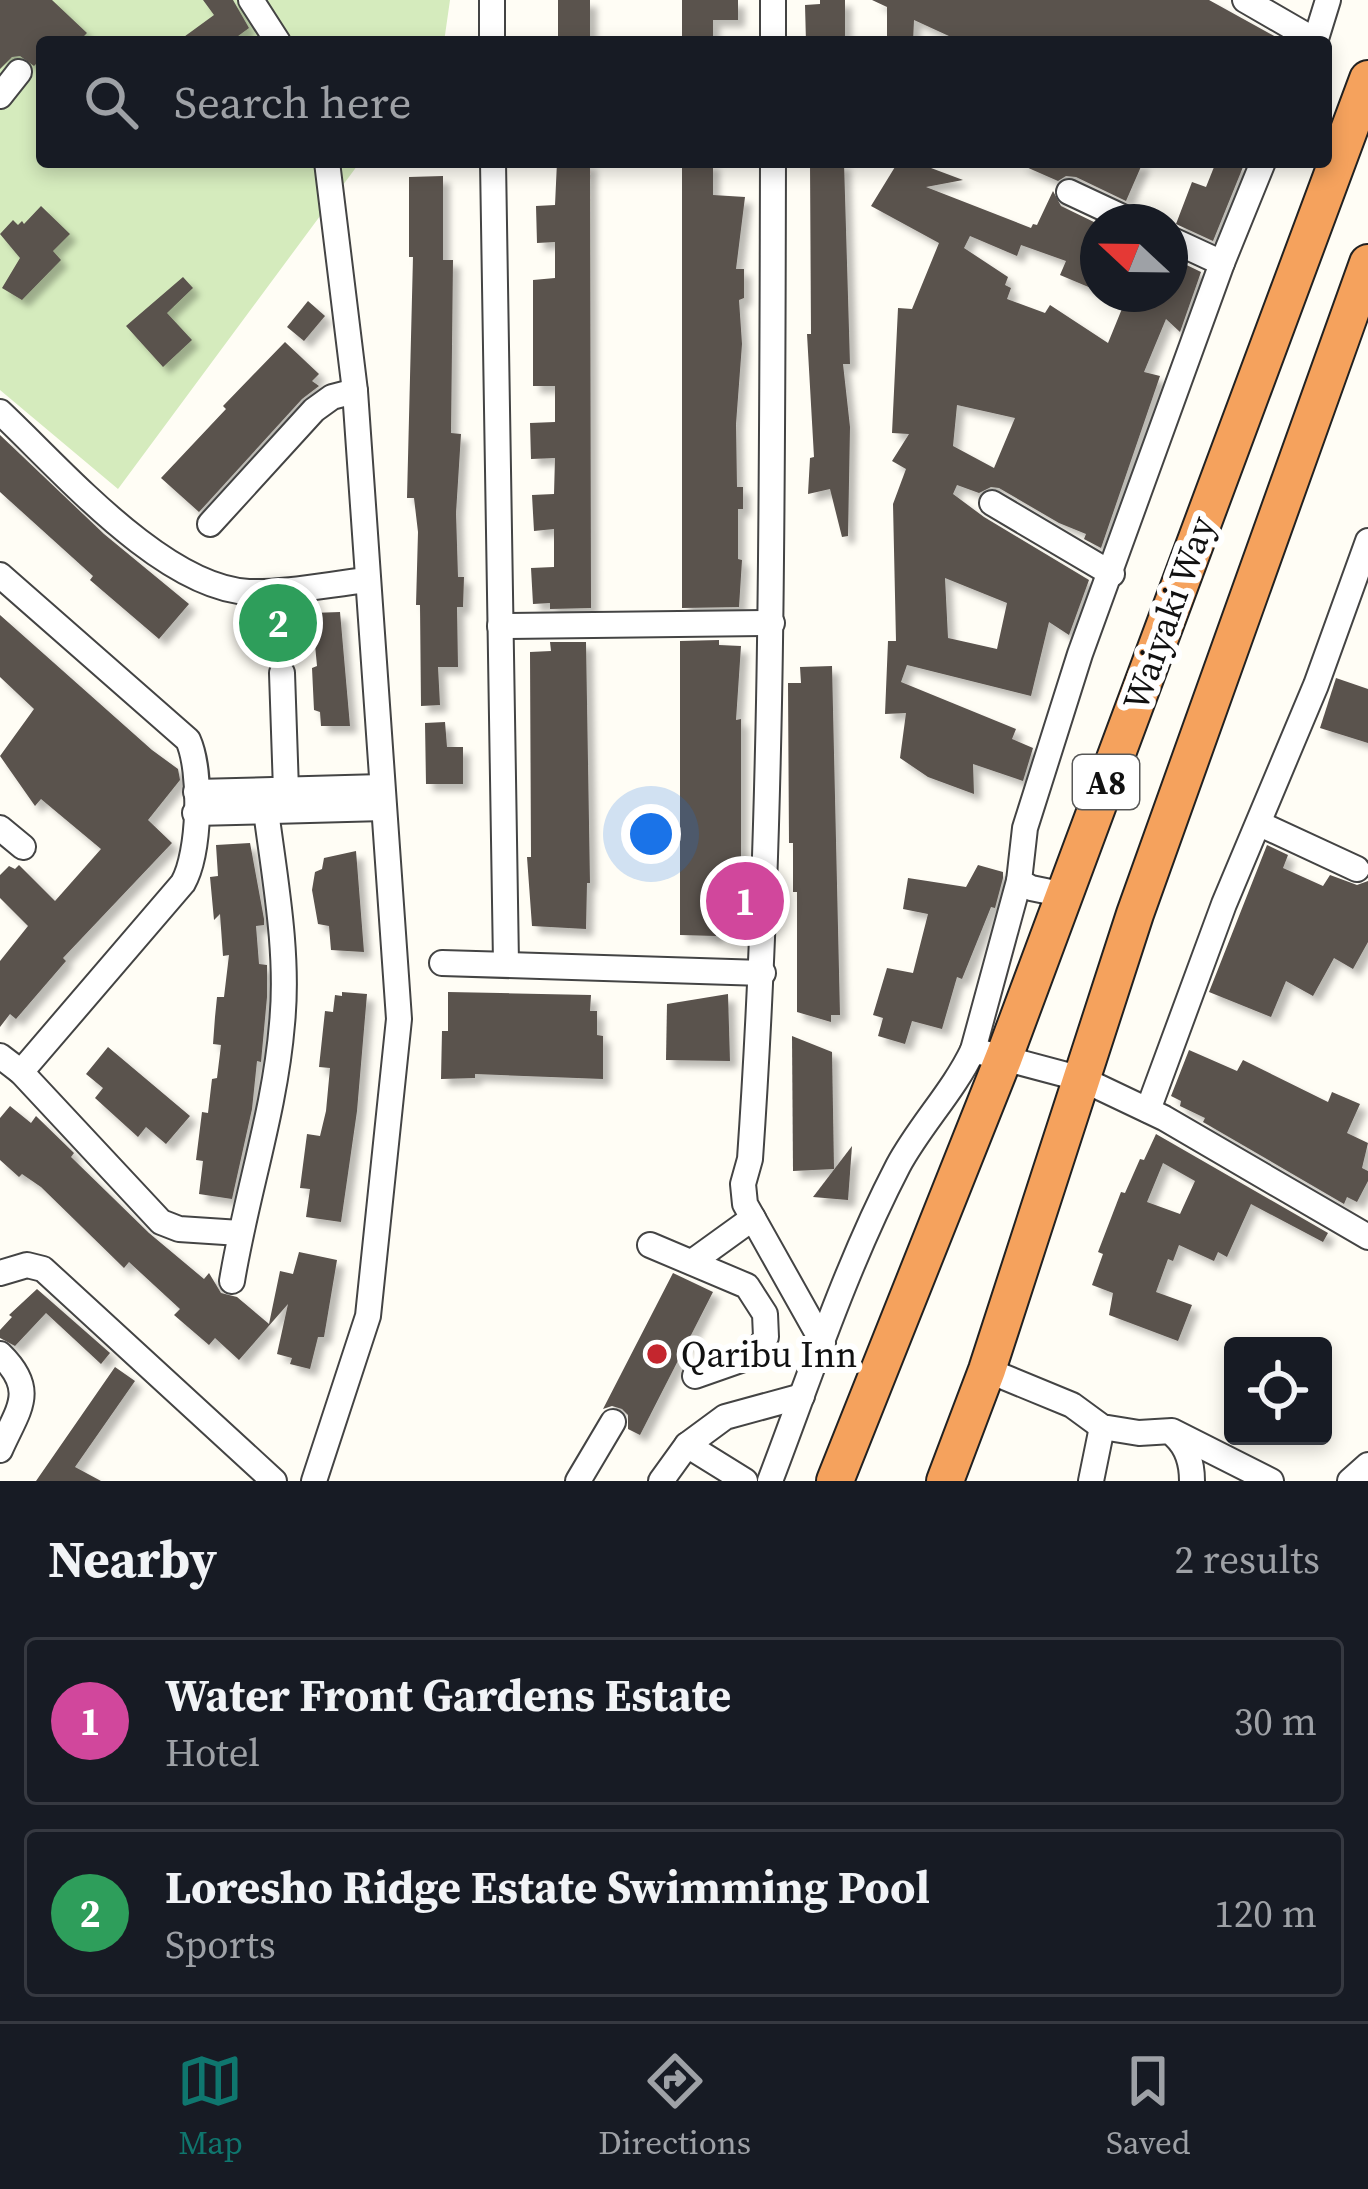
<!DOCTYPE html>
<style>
:root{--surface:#171b24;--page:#242831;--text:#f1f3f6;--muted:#9ea1a6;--line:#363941;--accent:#0f766e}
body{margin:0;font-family:"Source Serif 4",serif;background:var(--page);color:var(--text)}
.controls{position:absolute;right:36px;bottom:36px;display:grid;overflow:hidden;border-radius:12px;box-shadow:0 6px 18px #0003}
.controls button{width:108px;height:108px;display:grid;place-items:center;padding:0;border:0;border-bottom:3px solid var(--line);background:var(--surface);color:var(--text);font:60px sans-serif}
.compass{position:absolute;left:1080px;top:204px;width:108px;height:108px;border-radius:50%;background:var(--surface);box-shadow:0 6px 18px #0003;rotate:292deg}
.you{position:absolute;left:651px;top:834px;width:42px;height:42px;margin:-30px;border:9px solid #fff;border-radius:50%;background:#1a73e8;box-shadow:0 0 0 18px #1a73e833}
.badge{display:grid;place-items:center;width:78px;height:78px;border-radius:50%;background:var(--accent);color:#fff;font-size:39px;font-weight:700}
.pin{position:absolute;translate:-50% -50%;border:6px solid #fff;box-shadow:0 3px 12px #0006}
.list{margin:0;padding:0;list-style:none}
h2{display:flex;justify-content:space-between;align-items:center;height:156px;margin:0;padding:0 48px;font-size:51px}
h2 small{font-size:39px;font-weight:400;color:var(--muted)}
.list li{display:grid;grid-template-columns:78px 1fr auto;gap:36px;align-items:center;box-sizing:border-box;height:168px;margin:0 24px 24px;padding:0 24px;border:3px solid var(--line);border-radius:12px}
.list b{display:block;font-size:45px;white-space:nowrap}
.list p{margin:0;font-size:39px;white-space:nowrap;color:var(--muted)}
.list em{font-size:39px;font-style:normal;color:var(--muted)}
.icon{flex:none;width:66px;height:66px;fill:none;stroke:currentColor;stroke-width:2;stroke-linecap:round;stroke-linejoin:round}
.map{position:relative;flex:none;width:1368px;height:1481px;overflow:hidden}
.search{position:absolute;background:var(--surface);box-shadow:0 6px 18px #0003;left:36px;right:36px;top:36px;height:132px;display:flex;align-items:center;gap:30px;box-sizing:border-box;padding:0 42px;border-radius:12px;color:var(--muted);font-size:45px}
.sheet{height:540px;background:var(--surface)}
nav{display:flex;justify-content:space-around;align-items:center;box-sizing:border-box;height:168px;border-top:3px solid var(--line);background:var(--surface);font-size:33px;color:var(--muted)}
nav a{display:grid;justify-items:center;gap:6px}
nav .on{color:var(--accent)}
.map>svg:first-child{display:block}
</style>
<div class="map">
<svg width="1368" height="1481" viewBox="0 0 1368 1481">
<defs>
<filter id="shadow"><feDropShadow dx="7" dy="7" stdDeviation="3" flood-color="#0004"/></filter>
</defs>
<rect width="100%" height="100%" fill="#fffdf5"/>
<!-- green -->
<path fill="#d5ebbd" d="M 0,0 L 450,0 L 444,42 L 42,42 L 42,162 L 360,162 L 118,489 L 0,390 Z"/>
<!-- water -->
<path fill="#b9e0f7" stroke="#3f96cf" stroke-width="3" d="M 307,606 L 306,647 L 286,648 L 284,633 L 249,635 L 249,612 Z"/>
<!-- building -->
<g fill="#5a524d" fill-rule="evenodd" filter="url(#shadow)">
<path d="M 0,0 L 52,0 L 87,33 L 78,42 L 42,42 L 42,58 L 34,66 L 20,56 L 12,57 L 0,69 Z"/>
<path d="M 203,0 L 233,0 L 249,28 L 230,42 L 177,42 L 214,15 Z"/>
<rect x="558" y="0" width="32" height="42"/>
<path d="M 682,0 L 738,0 L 738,20 L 713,20 L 713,42 L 682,42 Z"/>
<path d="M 820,0 L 845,0 L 845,42 L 806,42 L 805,5 L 820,4 Z"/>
<path d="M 872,0 L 1209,0 L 1285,42 L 962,42 L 914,20 L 913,42 L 887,42 L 887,7 Z"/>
<path d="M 557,162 L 590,162 L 591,608 L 550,609 L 550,603 L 533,604 L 531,568 L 554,567 L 554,529 L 534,531 L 532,495 L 554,494 L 555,458 L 531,459 L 530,423 L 555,422 L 555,386 L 533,386 L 533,280 L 555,278 L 555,242 L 537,243 L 536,206 L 555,205 Z"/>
<path d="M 682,162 L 713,162 L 713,195 L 745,197 L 736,269 L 744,269 L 744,298 L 739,300 L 742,344 L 736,424 L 737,487 L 743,487 L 743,509 L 738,509 L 738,559 L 742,560 L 739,607 L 682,608 Z"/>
<path d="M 810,162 L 844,162 L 850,364 L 843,364 L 850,427 L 848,536 L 842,537 L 830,489 L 808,494 L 810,458 L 814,457 L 807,334 L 811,334 Z"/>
<path d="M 898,162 L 915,162 L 963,180 L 926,187 L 1031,228 L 1033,224 L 1037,225 L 1053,191 L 1061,206 L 1098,224 L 1098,291 L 1060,275 L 1066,261 L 1021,245 L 1017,256 L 970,236 L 964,248 L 1008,277 L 1005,285 L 1011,288 L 1007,299 L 1045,313 L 1050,305 L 1108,343 L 1128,294 L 1156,302 L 1159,294 L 1170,294 L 1170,257 L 1201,272 L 1180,332 L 1166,319 L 1144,372 L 1160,376 L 1101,548 L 1084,539 L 1086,534 L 1059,523 L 999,488 L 991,487 L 979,493 L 957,485 L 953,494 L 984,517 L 1089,580 L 1069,635 L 1049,622 L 1031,696 L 907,665 L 901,682 L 1016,729 L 1012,739 L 1033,748 L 1023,781 L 973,764 L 974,794 L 928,777 L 900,758 L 906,713 L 885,714 L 888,641 L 896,641 L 893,504 L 906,469 L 892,461 L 909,434 L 892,433 L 898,308 L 912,309 L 939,243 L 871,206 ZM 957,405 L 1015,418 L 994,468 L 953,446 ZM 945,578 L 1007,603 L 997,649 L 948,638 Z"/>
<path d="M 1143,162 L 1126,201 L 1076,177 L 1066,176 L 1058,181 L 1017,163 Z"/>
<path d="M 1216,162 L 1245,162 L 1213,241 L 1176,224 L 1192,182 L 1206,187 Z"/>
<path d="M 443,176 L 443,260 L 453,260 L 451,433 L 461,434 L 456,513 L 458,577 L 464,577 L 463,607 L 457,607 L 458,667 L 438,667 L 440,705 L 421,706 L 420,605 L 416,605 L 418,532 L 414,498 L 407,498 L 413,257 L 409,257 L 409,177 Z"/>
<path d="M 41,206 L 70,234 L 53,251 L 61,260 L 22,300 L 2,288 L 20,258 L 0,234 L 13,220 L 18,225 L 22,221 L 24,224 Z"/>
<path d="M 183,277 L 193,288 L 167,313 L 192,340 L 163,367 L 126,326 Z"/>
<path d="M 308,301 L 325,316 L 304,341 L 287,327 Z"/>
<path d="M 285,342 L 319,374 L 312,381 L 319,386 L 302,399 L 199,512 L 161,478 L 226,409 L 223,406 Z"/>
<path d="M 0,435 L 104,534 L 189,604 L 159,639 L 90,580 L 93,576 L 0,492 Z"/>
<path d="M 340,612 L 350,726 L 321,726 L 320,712 L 314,710 L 312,668 L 317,666 L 312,613 Z"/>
<path d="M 0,615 L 152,750 L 178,769 L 180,780 L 148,820 L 172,843 L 63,958 L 66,961 L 16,1019 L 10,1014 L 0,1027 L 0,961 L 28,926 L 0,898 L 0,875 L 9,866 L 15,869 L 19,865 L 55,901 L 101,849 L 41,799 L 35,806 L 0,756 L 34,709 L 0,677 Z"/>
<path d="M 719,640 L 719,645 L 741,646 L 736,720 L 741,719 L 741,881 L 737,881 L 740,928 L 716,929 L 716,936 L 680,935 L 680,641 Z"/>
<path d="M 550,642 L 586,642 L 590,883 L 587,883 L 586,929 L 532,926 L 527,857 L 531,857 L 530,652 L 551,651 Z"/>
<path d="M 832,666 L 840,1015 L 831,1015 L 831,1022 L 797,1012 L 797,892 L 793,892 L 793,843 L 789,843 L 788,683 L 801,683 L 800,667 Z"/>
<path d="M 1336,678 L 1368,689 L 1368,743 L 1320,728 Z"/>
<path d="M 445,722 L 447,747 L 463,747 L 463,784 L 426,784 L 425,723 Z"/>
<path d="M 250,843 L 264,919 L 264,925 L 256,926 L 259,964 L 267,965 L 267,997 L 261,1062 L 257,1061 L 252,1109 L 232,1199 L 199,1194 L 203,1161 L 196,1160 L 202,1112 L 208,1113 L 212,1079 L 217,1078 L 221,1045 L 213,1044 L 215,1017 L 217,997 L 224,997 L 229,955 L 223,956 L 220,914 L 214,920 L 210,877 L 218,876 L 216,845 Z"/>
<path d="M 1267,845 L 1288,855 L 1283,868 L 1323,886 L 1330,875 L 1357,885 L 1368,881 L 1368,942 L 1353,969 L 1334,958 L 1313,996 L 1286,981 L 1271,1017 L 1209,992 Z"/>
<path d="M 356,851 L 364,952 L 331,950 L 329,926 L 318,924 L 312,890 L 315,872 L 322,869 L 324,858 Z"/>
<path d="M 978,865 L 1003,872 L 1003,878 L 995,908 L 991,907 L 962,979 L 957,977 L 942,1029 L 912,1021 L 905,1044 L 878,1036 L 883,1018 L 873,1015 L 887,968 L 913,973 L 928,914 L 903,909 L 908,878 L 966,887 Z"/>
<path d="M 342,992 L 367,994 L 357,1111 L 341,1222 L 306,1217 L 310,1189 L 300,1188 L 307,1134 L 320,1136 L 326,1111 L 330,1068 L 319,1067 L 325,1011 L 333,1012 L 335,995 L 342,996 Z"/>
<path d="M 448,992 L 591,995 L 590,1011 L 597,1011 L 597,1035 L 603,1036 L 603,1079 L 475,1074 L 475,1078 L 441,1079 L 442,1031 L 448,1031 Z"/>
<path d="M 728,994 L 730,1061 L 666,1060 L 667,1004 Z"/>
<path d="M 792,1036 L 832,1052 L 834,1169 L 793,1171 Z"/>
<path d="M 108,1047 L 190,1116 L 166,1144 L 146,1127 L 138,1137 L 95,1098 L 103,1088 L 86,1074 Z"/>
<path d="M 1189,1050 L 1237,1071 L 1243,1060 L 1328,1102 L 1332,1092 L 1360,1104 L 1347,1133 L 1368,1143 L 1362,1168 L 1368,1171 L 1368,1181 L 1357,1202 L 1347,1197 L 1344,1204 L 1203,1122 L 1205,1118 L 1180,1106 L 1181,1101 L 1171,1096 Z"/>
<path d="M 10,1106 L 31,1123 L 36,1116 L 74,1153 L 71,1157 L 149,1233 L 204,1279 L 209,1273 L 221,1293 L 237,1297 L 269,1324 L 280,1271 L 293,1274 L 299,1252 L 337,1260 L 324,1337 L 318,1337 L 310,1369 L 290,1364 L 292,1358 L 277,1354 L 288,1304 L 239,1360 L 215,1338 L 209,1345 L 174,1315 L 180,1309 L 129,1262 L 124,1268 L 41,1187 L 22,1174 L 19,1177 L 0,1160 L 0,1118 Z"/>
<path d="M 1156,1134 L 1328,1233 L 1323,1242 L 1251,1204 L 1227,1257 L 1218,1252 L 1214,1261 L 1179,1245 L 1173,1261 L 1168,1259 L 1156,1292 L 1192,1305 L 1178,1341 L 1109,1315 L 1113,1293 L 1092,1285 L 1103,1254 L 1098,1252 L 1121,1192 L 1125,1193 L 1140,1159 L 1144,1160 ZM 1163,1163 L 1195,1181 L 1180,1214 L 1147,1202 Z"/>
<path d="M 852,1146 L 848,1200 L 813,1197 Z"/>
<path d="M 673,1273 L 713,1292 L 640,1435 L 628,1429 L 628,1415 L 622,1409 L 612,1406 L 603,1409 Z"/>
<path d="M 37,1289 L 110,1353 L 101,1364 L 46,1313 L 15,1346 L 0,1338 L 0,1330 L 12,1317 L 9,1315 Z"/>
<path d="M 115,1367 L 135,1381 L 75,1467 L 101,1481 L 36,1481 Z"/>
</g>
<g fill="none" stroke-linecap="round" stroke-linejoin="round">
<!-- minor casing -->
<g stroke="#444" stroke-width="28">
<g id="minor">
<path d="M 251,0 L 278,42"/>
<path d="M 492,0 L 492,42"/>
<path d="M 1245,0 L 1316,41"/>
<path d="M 773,42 L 773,0"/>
<path d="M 1315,42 L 1328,0"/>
<path d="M 0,96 L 19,72"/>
<path d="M 493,162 L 506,963"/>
<path d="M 773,162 C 772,495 773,827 750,1159 L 743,1184 L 745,1204 L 823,1343"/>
<path d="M 1069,192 L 1133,222"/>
<path d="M 1170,239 L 1222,263"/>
<path d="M 0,412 C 61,469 163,588 249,592 C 288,593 330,584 368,580"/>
<path d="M 992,503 L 1112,574"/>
<path d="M 210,524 L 314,410 L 332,397 L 355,391"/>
<path d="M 0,575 L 188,740 C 202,771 200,853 183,883 L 21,1072"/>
<path d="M 500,626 L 772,623"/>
<path d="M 282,673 L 286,790"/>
<path d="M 196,792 L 382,787"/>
<path d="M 195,813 L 384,808"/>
<path d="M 1260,824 L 1357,869"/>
<path d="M 0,828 L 23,847"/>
<path d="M 1065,895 L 1031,888 L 1019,881 L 1025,828 L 1080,654 L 1222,263 L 1263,162"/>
<path d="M 442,963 L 763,973"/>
<path d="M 973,1050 L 1019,881"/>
<path d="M 0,1056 L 21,1072 L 161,1222 L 179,1229 L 240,1233"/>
<path d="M 1148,1110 L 1224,904 L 1316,685 L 1368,541"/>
<path d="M 650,1245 L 747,1286 L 765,1314 L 766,1337 L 755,1355 L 695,1376"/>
<path d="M 692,1262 L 753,1218"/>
<path d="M 0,1273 L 27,1265 L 43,1269 L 274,1481"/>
<path d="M 232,1281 C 246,1195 275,1111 282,1024 C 289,954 275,880 266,811"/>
<path d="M 0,1354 C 38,1391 18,1409 0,1450"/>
<path d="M 987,1370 L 1072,1405 L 1102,1427 L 1139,1433 L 1172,1431 L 1271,1481"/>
<path d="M 1175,1436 C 1188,1448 1192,1464 1192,1481"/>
<path d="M 687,1445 L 745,1481"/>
<path d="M 314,1481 L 368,1316 L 399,1019 L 355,391 L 327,162"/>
<path d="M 578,1481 L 613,1422"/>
<path d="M 661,1481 L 687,1445 L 725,1417 L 802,1396"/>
<path d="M 770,1481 C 810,1376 846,1266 898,1166 C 920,1125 953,1092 973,1050 L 1082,1079 L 1164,1118 L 1368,1237"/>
<path d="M 1091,1481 L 1102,1427"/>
<path d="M 1350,1481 L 1368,1465"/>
</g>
</g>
<!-- highway casing -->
<g stroke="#222" stroke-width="40">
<g id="highway">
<path d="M 835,1481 L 1004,1057 L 1368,79"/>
<path d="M 945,1481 L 987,1370 L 1135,914 L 1368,263"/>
</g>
</g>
<!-- minor -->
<use href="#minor" stroke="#fff" stroke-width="24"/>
<!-- highway -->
<use href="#highway" stroke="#f5a25d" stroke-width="36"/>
</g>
<!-- markers -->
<circle fill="#c4262e" stroke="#fff" stroke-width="4.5" cx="657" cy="1354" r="12"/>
<g text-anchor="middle" stroke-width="12" stroke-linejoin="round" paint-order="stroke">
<!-- shield labels -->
<rect fill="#fff" stroke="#585858" stroke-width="3" x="1073" y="755" width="66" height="54" rx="9"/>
<g font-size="33" font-weight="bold" fill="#111">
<text x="1106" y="794">A8</text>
</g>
<!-- street labels -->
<g font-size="36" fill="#111" stroke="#fff">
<text transform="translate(1168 613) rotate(-70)" y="13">Waiyaki Way</text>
</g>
<!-- poi labels -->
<g font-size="36" fill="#111" stroke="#fff" text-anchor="start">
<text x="681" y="1367">Qaribu Inn</text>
</g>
</g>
</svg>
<div class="controls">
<button><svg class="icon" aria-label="locate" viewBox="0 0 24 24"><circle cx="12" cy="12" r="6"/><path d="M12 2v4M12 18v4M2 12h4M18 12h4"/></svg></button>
</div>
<svg class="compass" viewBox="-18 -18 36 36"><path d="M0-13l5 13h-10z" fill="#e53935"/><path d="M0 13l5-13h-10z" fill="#9ea1a6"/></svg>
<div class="you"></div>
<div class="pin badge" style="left:745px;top:901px;background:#d1479c">1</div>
<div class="pin badge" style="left:278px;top:623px;background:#2e9e5b">2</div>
<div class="search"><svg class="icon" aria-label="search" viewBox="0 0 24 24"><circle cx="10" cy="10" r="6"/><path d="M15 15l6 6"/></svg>Search here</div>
</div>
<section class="sheet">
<h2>Nearby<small>2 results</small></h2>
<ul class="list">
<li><span class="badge" style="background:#d1479c">1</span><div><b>Water Front Gardens Estate</b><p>Hotel</p></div><em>30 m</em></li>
<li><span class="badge" style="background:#2e9e5b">2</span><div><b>Loresho Ridge Estate Swimming Pool</b><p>Sports</p></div><em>120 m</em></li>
</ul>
</section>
<nav>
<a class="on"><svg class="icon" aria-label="map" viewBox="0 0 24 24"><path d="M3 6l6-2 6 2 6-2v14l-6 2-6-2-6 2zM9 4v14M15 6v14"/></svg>Map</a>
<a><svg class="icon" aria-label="directions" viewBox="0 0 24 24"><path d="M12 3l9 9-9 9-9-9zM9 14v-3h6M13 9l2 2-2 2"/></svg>Directions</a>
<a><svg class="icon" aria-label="saved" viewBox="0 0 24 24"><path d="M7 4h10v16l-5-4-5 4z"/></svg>Saved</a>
</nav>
